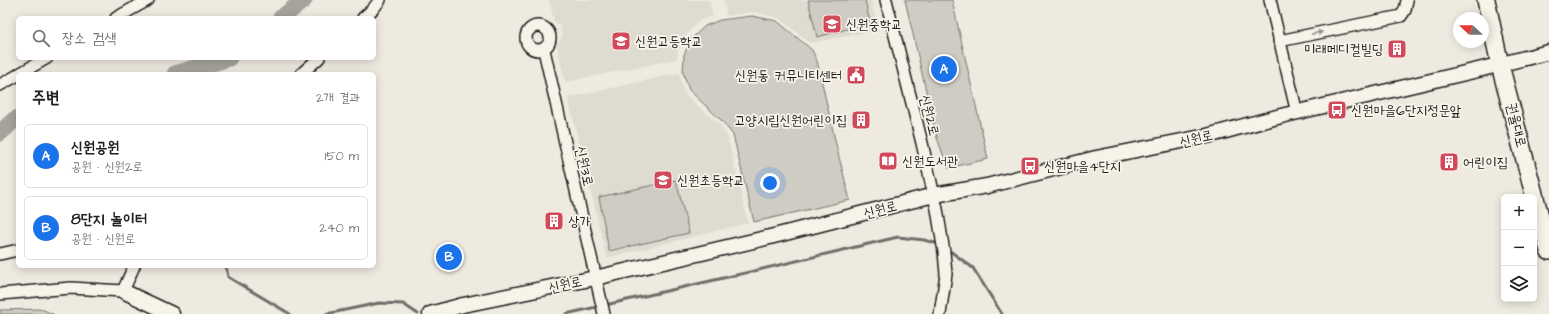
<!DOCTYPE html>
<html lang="ko">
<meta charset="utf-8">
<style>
:root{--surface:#fff;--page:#f6f6f6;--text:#202124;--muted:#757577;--line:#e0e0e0;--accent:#1a73e8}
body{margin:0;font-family:"Architects Daughter","Poor Story",sans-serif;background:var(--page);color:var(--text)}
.controls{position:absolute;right:12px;bottom:12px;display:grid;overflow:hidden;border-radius:6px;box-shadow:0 2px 10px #0003}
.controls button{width:36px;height:36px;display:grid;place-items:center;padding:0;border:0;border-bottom:1px solid var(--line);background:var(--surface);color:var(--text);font:20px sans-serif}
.compass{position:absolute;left:1453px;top:12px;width:36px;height:36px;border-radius:50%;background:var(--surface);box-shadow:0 2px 10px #0003;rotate:292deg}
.you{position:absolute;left:770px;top:183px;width:14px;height:14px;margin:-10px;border:3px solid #fff;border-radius:50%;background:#1a73e8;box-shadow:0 0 0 6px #1a73e833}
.badge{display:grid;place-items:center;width:26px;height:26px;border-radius:50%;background:var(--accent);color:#fff;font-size:13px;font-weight:700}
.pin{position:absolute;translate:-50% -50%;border:2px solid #fff;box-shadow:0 1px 4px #0006}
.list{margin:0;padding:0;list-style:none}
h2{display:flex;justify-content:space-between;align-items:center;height:52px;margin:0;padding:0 16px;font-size:17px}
h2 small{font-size:13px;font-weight:400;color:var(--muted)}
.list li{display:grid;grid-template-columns:26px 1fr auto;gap:12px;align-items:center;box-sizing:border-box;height:64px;margin:0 8px 8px;padding:0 8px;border:1px solid var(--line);border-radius:6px}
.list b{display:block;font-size:15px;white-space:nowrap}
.list p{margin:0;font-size:13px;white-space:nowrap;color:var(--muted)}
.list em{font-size:13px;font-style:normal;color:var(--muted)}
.icon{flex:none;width:22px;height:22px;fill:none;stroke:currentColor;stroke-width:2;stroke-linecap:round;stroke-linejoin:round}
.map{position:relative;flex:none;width:1549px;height:314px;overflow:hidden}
.search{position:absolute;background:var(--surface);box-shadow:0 2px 10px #0003;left:16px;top:16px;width:360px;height:44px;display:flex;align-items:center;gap:10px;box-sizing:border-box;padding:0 14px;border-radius:6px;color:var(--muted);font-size:15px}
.panel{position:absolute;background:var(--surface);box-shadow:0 2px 10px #0003;left:16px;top:72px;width:360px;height:196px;border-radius:6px}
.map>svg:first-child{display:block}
</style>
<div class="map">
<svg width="1549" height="314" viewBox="0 0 1549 314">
<rect width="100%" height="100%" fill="#eeeae0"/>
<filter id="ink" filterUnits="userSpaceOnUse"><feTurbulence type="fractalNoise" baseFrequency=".025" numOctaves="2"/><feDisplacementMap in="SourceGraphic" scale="8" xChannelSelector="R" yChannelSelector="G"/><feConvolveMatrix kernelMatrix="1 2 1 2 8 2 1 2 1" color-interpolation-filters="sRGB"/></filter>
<g filter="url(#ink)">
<!-- built -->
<g fill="#dedbd1">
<path d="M 549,0 L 709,0 L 713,16 L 699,21 L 685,36 L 678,49 L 677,59 L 565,82 L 557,45 L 562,37 L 561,27 L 554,21 Z"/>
<path d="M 723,0 L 871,0 L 878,30 L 810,43 L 779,18 L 752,12 L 727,16 Z"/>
<path d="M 679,73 L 684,93 L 692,101 L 719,124 L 728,138 L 748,223 L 607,258 L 568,98 Z"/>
</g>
<!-- green -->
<g fill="#cfccc3" stroke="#767470">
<path d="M 808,0 L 865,0 L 870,23 L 817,37 Z"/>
<path d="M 905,0 L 952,0 L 988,159 L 948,168 L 937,138 Z"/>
<path d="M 752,16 L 777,21 L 812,50 L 817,61 L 838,153 L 850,200 L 754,222 L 733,135 L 722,121 L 689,90 L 683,72 L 684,55 L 691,39 L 705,26 L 720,20 Z"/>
<path d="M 676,180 L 689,233 L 609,251 L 599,197 Z"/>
<path d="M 41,309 L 53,314 L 0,314 L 0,310 Z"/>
</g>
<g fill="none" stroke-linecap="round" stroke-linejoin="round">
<!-- stream -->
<g stroke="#6f6d69" stroke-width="3">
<path d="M 946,248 L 973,268 L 1002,314"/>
<path d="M 226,266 L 228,277 L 290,314"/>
<path d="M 326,314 L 379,303 L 403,304 L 418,314"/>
<path d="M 566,314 L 754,271 L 898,237 L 924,240 L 939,244"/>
</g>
<!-- river -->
<g stroke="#a6a39d" stroke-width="17">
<path d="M 281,18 L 304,0"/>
<path d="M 175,74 L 229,58"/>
<path d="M 0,133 L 14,120 L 18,118"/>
</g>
<!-- minor casing -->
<g stroke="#1c1c1c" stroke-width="14">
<g id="minor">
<path d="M 886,0 L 922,143 L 937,209 L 944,252 L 946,274 L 940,314"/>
<path d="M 1270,0 L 1297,113"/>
<path d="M 116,18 L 148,0"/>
<path d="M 363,18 L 373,9 L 380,0"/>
<circle cx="538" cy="38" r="12"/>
<path d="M 1279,41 L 1401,16 L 1405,10 L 1407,0"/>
<path d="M 544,50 L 604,314"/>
<path d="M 19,74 L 47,58"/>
<path d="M 301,74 L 319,58"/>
<path d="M 0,85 L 18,75"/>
<path d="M 0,254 L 18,250"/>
<path d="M 0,294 L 71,288 L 123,291 L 134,266"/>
</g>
</g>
<!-- tertiary casing -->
<g stroke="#1c1c1c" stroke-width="17">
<g id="tertiary">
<path d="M 123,291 L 172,314"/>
<path d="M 430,314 L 463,305 L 595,278 L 770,237 L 934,195 L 987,186 L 1096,158 L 1207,136 L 1281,116 L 1482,69 L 1549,52"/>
</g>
</g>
<!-- primary casing -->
<g stroke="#1c1c1c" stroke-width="20">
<path id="primary" d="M 1486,0 L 1500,65 L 1549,251"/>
</g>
<!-- minor -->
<use href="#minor" stroke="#f7f3e8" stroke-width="11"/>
<!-- tertiary -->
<use href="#tertiary" stroke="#f7f3e8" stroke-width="14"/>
<!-- primary -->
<use href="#primary" stroke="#f7f3e8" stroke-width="17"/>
</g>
<!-- one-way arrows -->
<defs><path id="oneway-solid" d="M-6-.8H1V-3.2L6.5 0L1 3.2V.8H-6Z"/></defs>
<use fill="#94928c" href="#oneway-solid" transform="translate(1317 33) rotate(-11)"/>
</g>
<!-- icons -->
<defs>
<g id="school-square" transform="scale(1)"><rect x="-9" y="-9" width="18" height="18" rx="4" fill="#d1495b" stroke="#f7f3e8"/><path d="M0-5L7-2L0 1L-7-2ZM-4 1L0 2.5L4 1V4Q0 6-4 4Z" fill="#fff"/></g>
<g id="building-square" transform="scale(1)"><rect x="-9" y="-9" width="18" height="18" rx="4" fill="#d1495b" stroke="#f7f3e8"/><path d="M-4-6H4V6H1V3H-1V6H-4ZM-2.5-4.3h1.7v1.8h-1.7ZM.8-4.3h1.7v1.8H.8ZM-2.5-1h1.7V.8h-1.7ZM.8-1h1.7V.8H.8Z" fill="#fff"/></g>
<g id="civic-square" transform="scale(1)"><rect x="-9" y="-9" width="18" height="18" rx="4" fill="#d1495b" stroke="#f7f3e8"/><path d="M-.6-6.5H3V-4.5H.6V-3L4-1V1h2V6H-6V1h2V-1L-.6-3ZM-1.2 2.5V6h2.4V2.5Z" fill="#fff"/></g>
<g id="bus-square" transform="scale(1)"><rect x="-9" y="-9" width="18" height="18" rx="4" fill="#d1495b" stroke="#f7f3e8"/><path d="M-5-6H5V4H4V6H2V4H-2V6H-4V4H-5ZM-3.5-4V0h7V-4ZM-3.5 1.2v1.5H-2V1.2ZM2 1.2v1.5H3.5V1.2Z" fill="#fff"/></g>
<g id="library-square" transform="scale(1)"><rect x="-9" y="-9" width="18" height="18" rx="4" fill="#d1495b" stroke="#f7f3e8"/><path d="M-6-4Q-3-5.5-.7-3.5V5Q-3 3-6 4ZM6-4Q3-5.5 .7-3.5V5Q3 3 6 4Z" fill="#fff"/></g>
</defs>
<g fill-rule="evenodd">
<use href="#school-square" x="832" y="24"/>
<use href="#school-square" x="621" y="41"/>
<use href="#building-square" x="1397" y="49"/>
<use href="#civic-square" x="856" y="75"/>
<use href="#bus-square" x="1337" y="110"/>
<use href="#building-square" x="861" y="120"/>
<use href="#library-square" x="888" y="161"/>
<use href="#building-square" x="1449" y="162"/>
<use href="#bus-square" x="1030" y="166"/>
<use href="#school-square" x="663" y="180"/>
<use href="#building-square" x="554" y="221"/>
</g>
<g text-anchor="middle" stroke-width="3.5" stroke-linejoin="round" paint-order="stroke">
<!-- poi labels -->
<g font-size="14" fill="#1c1c1c" stroke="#f7f3e8" text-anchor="start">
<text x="846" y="29">신원중학교</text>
<text x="635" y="46">신원고등학교</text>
<text x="1383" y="54" text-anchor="end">미래메디컬빌딩</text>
<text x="842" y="80" text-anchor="end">신원동 커뮤니티센터</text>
<text x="1351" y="115">신원마을6단지정문앞</text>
<text x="847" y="125" text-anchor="end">고양시립신원어린이집</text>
<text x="902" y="166">신원도서관</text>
<text x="1463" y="167">어린이집</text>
<text x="1044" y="171">신원마을4단지</text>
<text x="677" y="185">신원초등학교</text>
<text x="568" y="226">상가</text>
</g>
<!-- street labels -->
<g font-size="14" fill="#1c1c1c" stroke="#f7f3e8">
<text transform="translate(930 115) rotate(76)" y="5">신원2로</text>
<text transform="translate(1517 125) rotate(76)" y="5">권율대로</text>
<text transform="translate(1196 138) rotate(-13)" y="5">신원로</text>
<text transform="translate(585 166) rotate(78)" y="5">신원3로</text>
<text transform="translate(880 209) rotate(-14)" y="5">신원로</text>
<text transform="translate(565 284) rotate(-12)" y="5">신원로</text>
</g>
</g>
</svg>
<div class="controls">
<button>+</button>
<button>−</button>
<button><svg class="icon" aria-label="layers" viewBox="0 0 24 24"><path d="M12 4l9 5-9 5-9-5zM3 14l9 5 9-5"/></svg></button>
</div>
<svg class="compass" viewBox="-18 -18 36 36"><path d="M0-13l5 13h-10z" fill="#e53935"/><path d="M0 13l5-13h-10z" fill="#757577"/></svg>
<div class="you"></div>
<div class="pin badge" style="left:944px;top:69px">A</div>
<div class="pin badge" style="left:449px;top:257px">B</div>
<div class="search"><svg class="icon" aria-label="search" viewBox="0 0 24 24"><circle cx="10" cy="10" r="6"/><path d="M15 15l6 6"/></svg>장소 검색</div>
<section class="panel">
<h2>주변<small>2개 결과</small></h2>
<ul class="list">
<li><span class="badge">A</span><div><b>신원공원</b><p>공원 · 신원2로</p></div><em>150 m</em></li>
<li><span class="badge">B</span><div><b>8단지 놀이터</b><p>공원 · 신원로</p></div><em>240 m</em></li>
</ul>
</section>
</div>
